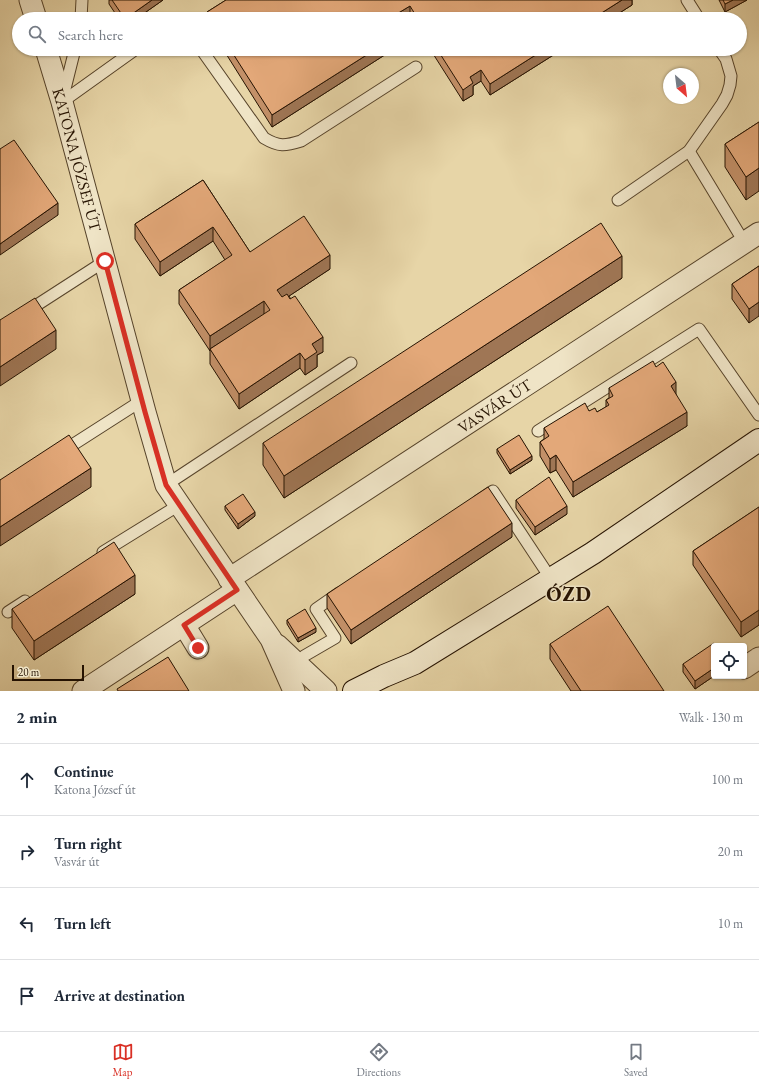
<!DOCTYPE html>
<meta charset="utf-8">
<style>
:root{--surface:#fff;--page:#f6f6f7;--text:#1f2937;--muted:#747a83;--line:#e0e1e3;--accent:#d93025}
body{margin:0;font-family:"EB Garamond",serif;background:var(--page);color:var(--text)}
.controls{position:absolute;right:12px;bottom:12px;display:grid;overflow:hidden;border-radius:4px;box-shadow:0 1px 3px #0004}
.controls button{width:36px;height:36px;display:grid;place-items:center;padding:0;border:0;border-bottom:1px solid var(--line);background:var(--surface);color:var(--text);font:20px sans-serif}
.compass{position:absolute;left:663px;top:68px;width:36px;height:36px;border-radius:50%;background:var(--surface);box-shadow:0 1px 3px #0004;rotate:152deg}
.scale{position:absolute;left:12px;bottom:10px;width:72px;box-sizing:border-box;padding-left:4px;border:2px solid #251201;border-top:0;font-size:11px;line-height:14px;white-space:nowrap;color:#251201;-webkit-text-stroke:3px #efe4c6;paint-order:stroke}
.stop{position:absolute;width:12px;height:12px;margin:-9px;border:3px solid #d93025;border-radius:50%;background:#fff}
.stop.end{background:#d93025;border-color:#fff;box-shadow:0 1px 4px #0008}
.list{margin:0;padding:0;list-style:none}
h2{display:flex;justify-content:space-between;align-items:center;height:52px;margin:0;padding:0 16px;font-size:17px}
h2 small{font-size:13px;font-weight:400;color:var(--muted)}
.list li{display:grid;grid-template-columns:26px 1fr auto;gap:12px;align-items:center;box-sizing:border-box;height:72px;padding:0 16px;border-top:1px solid var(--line)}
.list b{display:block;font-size:15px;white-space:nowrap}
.list p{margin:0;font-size:13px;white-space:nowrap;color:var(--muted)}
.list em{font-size:13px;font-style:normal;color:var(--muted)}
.icon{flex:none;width:22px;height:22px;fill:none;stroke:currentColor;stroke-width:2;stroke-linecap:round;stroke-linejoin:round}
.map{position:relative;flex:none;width:759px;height:691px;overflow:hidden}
.search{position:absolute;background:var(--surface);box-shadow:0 1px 3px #0004;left:12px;right:12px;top:12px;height:44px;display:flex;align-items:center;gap:10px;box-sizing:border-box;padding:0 14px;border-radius:22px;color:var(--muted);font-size:15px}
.sheet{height:340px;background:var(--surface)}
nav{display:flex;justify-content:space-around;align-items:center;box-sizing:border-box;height:56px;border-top:1px solid var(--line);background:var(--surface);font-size:11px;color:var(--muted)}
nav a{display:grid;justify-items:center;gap:2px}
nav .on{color:var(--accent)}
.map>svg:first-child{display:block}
</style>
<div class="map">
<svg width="759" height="691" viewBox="0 0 759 691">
<rect width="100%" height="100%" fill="#e7d5a7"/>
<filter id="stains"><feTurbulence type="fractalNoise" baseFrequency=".005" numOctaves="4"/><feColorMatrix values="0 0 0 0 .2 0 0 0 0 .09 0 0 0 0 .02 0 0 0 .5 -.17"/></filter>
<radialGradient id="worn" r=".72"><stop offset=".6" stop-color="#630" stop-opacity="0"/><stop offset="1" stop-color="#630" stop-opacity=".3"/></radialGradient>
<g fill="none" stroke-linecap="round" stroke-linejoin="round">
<!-- lane casing -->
<g stroke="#56432a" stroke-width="13">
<g id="lane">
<path d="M 687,0 L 699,19"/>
<path d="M 81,19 L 82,0"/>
<path d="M 201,49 L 264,138 C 279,147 285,146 301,141 L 416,67"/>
<path d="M 63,97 L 75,49"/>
<path d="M 62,102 L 136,49"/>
<path d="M 689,151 L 744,242"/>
<path d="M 618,200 L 689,151 L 722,104 L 727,95 L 730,85 L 731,76 L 726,59 L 719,49"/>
<path d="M 26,312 L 105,261"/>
<path d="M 538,431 L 699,329 L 759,415"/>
<path d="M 63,451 L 141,401"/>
<path d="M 166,485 L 351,363"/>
<path d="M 478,501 L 493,491 L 551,579"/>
<path d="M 103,552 L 179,505"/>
<path d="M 8,612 L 25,601"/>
<path d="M 304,656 L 335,638 L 316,609 L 339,593"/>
</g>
</g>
<!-- street casing -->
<g stroke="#56432a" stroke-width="23">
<g id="street">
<path d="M 30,0 L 36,19"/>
<path id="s1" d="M 46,49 L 62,102 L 145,412 L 166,485 L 271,639 L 294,691"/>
<path id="s2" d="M 229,579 L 759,233"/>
<path d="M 184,625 L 198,648"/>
<path d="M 277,645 L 326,691"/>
<path d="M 744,668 L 759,658"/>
<path d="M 83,691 L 237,590"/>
</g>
</g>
<!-- secondary casing -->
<g stroke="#251201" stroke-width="24">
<path id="secondary" d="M 354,691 L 384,676 L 415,663 L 593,553 L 759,440"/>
</g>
<!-- lane -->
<use href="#lane" stroke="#efe4c6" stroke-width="11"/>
<!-- street -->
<use href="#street" stroke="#efe4c6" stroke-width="21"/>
<!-- secondary -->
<use href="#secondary" stroke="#efe4c6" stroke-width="22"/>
</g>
<!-- wall -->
<g fill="#c39068" stroke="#251201">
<path d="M 109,0 L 163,0 L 136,19 L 119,19 L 109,4 Z"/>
<path d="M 226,0 L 632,0 L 632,5 L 610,19 L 411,19 L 410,17 L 407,19 L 207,19 L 207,12 Z"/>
<path d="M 719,0 L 747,0 L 725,12 Z"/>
<path d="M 223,49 L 394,49 L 272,127 Z"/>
<path d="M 430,49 L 563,49 L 490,95 L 481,81 L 473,86 L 473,95 L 463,101 Z"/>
<path d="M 759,122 L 746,200 L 725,167 L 725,144 Z"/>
<path d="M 203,180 L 250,252 L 330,269 L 289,296 L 323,352 L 317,355 L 317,367 L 305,375 L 300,368 L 239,409 L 210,364 L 210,351 L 179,304 L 179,290 L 225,260 L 213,241 L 160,276 L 135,239 L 135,224 Z"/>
<path d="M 759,266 L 749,323 L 732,299 L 732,284 Z"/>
<path d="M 622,278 L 284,498 L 263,465 L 263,443 Z"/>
<path d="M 609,388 L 676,394 L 687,426 L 573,497 L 556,470 L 550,473 L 540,456 L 540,442 L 544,439 L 544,428 L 589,411 L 597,412 L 606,407 L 606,400 L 609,398 Z"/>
<path d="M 497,449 L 532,460 L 510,474 L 497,453 Z"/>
<path d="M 516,500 L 567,514 L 535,535 L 516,508 Z"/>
<path d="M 225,506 L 255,516 L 238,529 L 225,510 Z"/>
<path d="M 759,507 L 759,625 L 741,637 L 693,565 L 693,551 Z"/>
<path d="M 512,537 L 351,644 L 327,608 L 327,594 Z"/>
<path d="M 135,594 L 34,660 L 12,628 L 12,609 Z"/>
<path d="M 287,620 L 316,632 L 298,642 L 287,624 Z"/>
<path d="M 550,644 L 664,691 L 571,691 L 550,659 Z"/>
<path d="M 683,664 L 714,676 L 695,689 L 683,672 Z"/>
</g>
<!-- shaded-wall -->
<g fill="#9f7655" stroke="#251201">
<path d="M 152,0 L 163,0 L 136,19 L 125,19 Z"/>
<path d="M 622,0 L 632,0 L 632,5 L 610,19 L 592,19 Z"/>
<path d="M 733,0 L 747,0 L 725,12 L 725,4 Z"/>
<path d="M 410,6 L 410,17 L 407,19 L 395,19 L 395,15 Z"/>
<path d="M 376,49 L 394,49 L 272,127 L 272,115 Z"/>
<path d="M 545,49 L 563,49 L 490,95 L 490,84 Z"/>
<path d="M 481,70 L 481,81 L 473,86 L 473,95 L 463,101 L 463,90 L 470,77 Z"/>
<path d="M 759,168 L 759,191 L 746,200 L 746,177 Z"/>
<path d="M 58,203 L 58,215 L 0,255 L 0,244 Z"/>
<path d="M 213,227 L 213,241 L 160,276 L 160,262 Z"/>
<path d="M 330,255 L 330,269 L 277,304 L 277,290 Z"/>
<path d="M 622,256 L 622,278 L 284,498 L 284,476 Z"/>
<path d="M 264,301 L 264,315 L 210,349 L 210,351 L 210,336 Z"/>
<path d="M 759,302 L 759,316 L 749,323 L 749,309 Z"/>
<path d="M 56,330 L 56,349 L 0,386 L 0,367 Z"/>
<path d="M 323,337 L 323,352 L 317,355 L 317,367 L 305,375 L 305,360 L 312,344 Z"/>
<path d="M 300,353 L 300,368 L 239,409 L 239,394 Z"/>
<path d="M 676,382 L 676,397 L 671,386 Z"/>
<path d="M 687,412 L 687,426 L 573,497 L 573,482 Z"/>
<path d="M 556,455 L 556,470 L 550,473 L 550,459 Z"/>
<path d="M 532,456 L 532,460 L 510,474 L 510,470 Z"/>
<path d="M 91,468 L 91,487 L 0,546 L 0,527 Z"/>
<path d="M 567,506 L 567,514 L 535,535 L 535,527 Z"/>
<path d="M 255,512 L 255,516 L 238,529 L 238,524 Z"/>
<path d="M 512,523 L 512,537 L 351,644 L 351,630 Z"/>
<path d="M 135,575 L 135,594 L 34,660 L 34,641 Z"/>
<path d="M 759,610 L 759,625 L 741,637 L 741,622 Z"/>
<path d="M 316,628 L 316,632 L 298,642 L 298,638 Z"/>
<path d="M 714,668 L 714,676 L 695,689 L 695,681 Z"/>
</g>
<!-- building -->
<g fill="#e3a879" stroke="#251201">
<path d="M 112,0 L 152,0 L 125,19 Z"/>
<path d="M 226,0 L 622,0 L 592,19 L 418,19 L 410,6 L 395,15 L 398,19 L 211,19 L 207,12 Z"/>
<path d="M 723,0 L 733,0 L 725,4 Z"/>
<path d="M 230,49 L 376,49 L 272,115 Z"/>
<path d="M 437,49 L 545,49 L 490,84 L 481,70 L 470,77 L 473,83 L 463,90 Z"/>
<path d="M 759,122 L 759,168 L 746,177 L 725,144 Z"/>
<path d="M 14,140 L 58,203 L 0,244 L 0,149 Z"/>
<path d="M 203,180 L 250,252 L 304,216 L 330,255 L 277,290 L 282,297 L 287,294 L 290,299 L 295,296 L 323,337 L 312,344 L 317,352 L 305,360 L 300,353 L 239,394 L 210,349 L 270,310 L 264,301 L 210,336 L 179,290 L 232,255 L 213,227 L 160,262 L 135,224 Z"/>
<path d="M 601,223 L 622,256 L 284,476 L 263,443 Z"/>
<path d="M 759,266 L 759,302 L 749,309 L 732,284 Z"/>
<path d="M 35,298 L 56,330 L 0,367 L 0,320 Z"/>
<path d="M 653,361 L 656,367 L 663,362 L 676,382 L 671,386 L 687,412 L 573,482 L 556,455 L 550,459 L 540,442 L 549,436 L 544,428 L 585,403 L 589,411 L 595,408 L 597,412 L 609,405 L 606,400 L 613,396 L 609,388 Z"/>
<path d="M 69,435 L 91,468 L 0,527 L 0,480 Z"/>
<path d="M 519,435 L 532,456 L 510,470 L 497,449 Z"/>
<path d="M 549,477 L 567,506 L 535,527 L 516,500 Z"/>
<path d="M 488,487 L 512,523 L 351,630 L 327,594 Z"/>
<path d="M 243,494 L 255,512 L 238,524 L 225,506 Z"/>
<path d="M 759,507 L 759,610 L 741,622 L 693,551 Z"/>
<path d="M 114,542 L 135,575 L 34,641 L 12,609 Z"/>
<path d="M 608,606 L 664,691 L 581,691 L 550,644 Z"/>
<path d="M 305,609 L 316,628 L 298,638 L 287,620 Z"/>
<path d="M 714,643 L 716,646 L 714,646 L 714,668 L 695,681 L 683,664 Z"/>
<path d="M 168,657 L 189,691 L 118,691 L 117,689 Z"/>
</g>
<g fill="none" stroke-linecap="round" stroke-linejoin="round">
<!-- route -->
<path stroke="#d93025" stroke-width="5" d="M 105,261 L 145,412 L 166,485 L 237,590 L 184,625 L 198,648"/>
</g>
<g text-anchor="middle" stroke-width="3" stroke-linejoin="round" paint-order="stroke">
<!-- street labels -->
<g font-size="16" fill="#251201" stroke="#efe4c6">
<text dy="6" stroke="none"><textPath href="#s1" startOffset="115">KATONA JÓZSEF ÚT</textPath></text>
<text dy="6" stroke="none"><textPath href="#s2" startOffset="317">VASVÁR ÚT</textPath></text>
</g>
<!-- district labels -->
<g font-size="20" font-weight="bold" letter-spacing="1" fill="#251201" stroke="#efe4c6">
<text x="569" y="601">ÓZD</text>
</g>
</g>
<rect width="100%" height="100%" filter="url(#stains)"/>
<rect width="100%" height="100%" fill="url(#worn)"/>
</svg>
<div class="controls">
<button><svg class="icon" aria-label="locate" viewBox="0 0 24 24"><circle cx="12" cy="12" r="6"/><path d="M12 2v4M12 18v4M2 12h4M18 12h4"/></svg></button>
</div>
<svg class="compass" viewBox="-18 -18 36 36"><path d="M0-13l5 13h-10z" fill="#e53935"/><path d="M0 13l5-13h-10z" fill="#747a83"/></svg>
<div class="scale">20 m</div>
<div class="stop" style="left:105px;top:261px"></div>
<div class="stop end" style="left:198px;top:648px"></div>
<div class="search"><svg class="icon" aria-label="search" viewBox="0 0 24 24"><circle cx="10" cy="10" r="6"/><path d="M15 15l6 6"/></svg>Search here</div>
</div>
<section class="sheet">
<h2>2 min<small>Walk · 130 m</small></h2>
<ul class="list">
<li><svg class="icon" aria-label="ahead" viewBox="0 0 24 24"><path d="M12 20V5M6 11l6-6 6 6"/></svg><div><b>Continue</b><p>Katona József út</p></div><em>100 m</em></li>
<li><svg class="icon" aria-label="right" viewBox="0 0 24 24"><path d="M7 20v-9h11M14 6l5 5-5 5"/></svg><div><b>Turn right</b><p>Vasvár út</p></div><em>20 m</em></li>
<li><svg class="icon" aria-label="left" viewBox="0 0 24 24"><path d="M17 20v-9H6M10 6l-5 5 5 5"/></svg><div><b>Turn left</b></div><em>10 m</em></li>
<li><svg class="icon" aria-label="arrive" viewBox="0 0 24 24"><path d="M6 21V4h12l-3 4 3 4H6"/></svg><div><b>Arrive at destination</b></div></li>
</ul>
</section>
<nav>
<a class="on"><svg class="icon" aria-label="map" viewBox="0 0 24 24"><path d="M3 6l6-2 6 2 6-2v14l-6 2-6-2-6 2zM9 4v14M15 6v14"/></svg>Map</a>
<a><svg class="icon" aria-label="directions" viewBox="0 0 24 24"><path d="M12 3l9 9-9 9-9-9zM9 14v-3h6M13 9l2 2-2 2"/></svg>Directions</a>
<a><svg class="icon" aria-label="saved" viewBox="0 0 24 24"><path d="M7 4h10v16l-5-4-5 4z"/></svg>Saved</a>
</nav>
